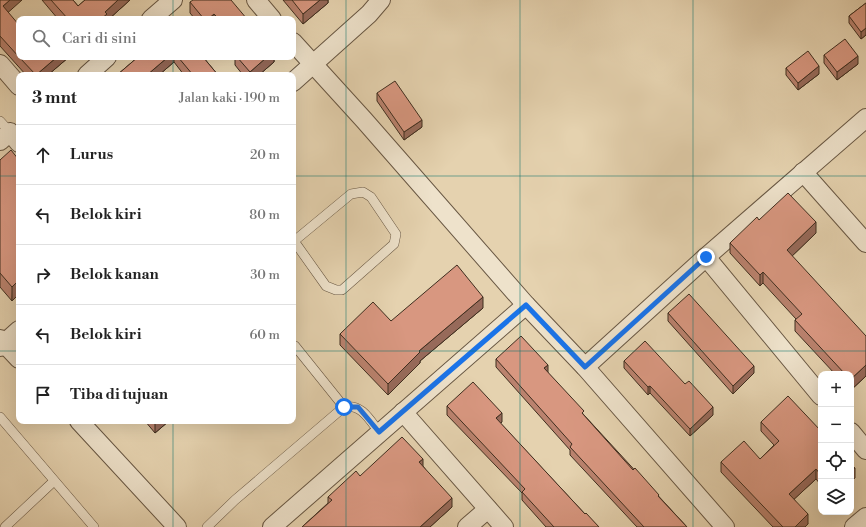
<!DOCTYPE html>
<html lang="id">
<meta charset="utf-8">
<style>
:root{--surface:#fff;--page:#f2f2f2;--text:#222;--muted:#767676;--line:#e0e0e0}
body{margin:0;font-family:"Libre Bodoni",serif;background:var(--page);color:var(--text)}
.controls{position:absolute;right:12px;bottom:12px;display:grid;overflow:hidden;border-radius:8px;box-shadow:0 4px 16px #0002}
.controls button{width:36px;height:36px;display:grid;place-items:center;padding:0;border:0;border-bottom:1px solid var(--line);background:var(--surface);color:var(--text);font:20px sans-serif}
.stop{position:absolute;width:12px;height:12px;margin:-9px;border:3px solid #1a73e8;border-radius:50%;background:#fff}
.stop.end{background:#1a73e8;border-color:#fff;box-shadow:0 1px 4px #0008}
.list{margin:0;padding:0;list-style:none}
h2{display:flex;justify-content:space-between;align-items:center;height:52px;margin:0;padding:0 16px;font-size:17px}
h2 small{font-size:13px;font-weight:400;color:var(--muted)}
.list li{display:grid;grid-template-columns:26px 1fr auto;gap:12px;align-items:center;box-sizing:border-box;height:60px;padding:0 16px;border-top:1px solid var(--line)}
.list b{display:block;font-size:15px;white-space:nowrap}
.list em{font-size:13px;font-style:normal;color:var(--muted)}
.icon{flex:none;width:22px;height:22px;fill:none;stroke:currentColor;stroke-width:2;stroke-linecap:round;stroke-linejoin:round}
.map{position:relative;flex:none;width:866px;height:527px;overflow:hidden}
.search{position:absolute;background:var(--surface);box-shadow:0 4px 16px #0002;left:16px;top:16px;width:280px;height:44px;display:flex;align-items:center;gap:10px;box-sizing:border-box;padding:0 14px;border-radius:8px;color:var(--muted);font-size:15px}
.panel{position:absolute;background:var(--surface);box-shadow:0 4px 16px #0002;left:16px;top:72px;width:280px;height:352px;border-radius:8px}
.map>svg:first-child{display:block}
</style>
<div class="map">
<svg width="866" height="527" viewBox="0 0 866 527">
<rect width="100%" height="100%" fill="#e5d2af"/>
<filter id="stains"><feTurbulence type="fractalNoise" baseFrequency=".005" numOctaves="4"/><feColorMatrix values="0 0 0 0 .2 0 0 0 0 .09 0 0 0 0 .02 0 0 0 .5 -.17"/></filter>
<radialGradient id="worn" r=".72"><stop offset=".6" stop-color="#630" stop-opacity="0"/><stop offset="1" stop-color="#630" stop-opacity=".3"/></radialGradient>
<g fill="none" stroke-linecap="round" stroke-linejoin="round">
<!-- lane casing -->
<g stroke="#685743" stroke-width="10">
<g id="lane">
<path d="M 0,121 L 10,132"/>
<path d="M 293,242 L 351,194 L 363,192 L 371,197 L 396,234 L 394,244 L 342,290 L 336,290 L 326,286 L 294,241"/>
<path d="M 295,346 L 344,407"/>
<path d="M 0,417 L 94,527"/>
<path d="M 5,527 L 54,481"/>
<path d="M 207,527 L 235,500 L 344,407 C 361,403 370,420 379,432"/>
</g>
</g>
<!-- street casing -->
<g stroke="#685743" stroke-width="20">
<g id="street">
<path d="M 256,0 L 272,19"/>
<path d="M 151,19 L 173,0"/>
<path d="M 293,42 L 364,120 L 526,305 L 585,367 L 725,527"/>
<path d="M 0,64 L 19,86"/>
<path d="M 87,75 L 107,57"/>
<path d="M 293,82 L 369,14 L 381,0"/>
<path d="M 0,141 L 10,132 L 19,143"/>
<path d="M 803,172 L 866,243"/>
<path d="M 706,257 L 821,396"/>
<path d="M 0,339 L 19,359"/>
<path d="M 0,347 L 19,330"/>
<path d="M 585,367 L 706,257 L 866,118"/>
<path d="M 403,412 L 504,527"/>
<path d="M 79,421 L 177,527"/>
<path d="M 851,432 L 866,450"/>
<path d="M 272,527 L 526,305"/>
<path d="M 467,527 L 488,509"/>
<path d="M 854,527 L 866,517"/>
</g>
</g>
<!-- lane -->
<use href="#lane" stroke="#eee2cb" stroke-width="9"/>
<!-- street -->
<use href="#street" stroke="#eee2cb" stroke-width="18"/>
</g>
<!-- wall -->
<g fill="#ba826e" stroke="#3f2e1f">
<path d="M 0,0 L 8,12 L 19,57 L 69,57 L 48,75 L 26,75 L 0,46 Z"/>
<path d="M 42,0 L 73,0 L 78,6 L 85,0 L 130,0 L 109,19 L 58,19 Z"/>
<path d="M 283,0 L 328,0 L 328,3 L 303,24 Z"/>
<path d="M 190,2 L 247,19 L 195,19 L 190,13 Z"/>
<path d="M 866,3 L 866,35 L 861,39 L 849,23 L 849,16 Z"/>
<path d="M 824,55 L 858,64 L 837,80 L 824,63 Z"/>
<path d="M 138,57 L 203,57 L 218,75 L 184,75 L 174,62 L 159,75 L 117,75 Z"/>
<path d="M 235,57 L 274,57 L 274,62 L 259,75 L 243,75 L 235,65 Z"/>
<path d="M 786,68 L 819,74 L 798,90 L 786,75 Z"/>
<path d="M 377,93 L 422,127 L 404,140 L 377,101 Z"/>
<path d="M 0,160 L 19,160 L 12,301 L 0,287 Z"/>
<path d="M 759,220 L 816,233 L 792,256 L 866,376 L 851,390 L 851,374 L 835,374 L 795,331 L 795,320 L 796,319 L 763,283 L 760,286 L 730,253 L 730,243 Z"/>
<path d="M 483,308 L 420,361 L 420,363 L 388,395 L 340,345 L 340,334 L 391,321 Z"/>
<path d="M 668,313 L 754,373 L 733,394 L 668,321 Z"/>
<path d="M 496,359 L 548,373 L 584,415 L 687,527 L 637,527 L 570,455 L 570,450 L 496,367 Z"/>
<path d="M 624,361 L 713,415 L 690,436 L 650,393 L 648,395 L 624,368 Z"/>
<path d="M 447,406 L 502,422 L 500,423 L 585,514 L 599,527 L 546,527 L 522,500 L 522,493 L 447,415 Z"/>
<path d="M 145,421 L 169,421 L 155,433 Z"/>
<path d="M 761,422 L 821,431 L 821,485 L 816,479 L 794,499 L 808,524 L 805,527 L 773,527 L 721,472 L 721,462 L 760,459 L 774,445 L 761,431 Z"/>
<path d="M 423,466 L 452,507 L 430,527 L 302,527 L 328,503 L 328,497 L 360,476 Z"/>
</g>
<!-- shaded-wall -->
<g fill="#976a5a" stroke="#3f2e1f">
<path d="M 10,0 L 22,0 L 3,17 L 3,6 Z"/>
<path d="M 118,0 L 130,0 L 109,19 L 101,19 L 105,12 Z"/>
<path d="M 320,0 L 328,0 L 328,3 L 303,24 L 303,14 Z"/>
<path d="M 214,14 L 214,19 L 208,19 Z"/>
<path d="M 866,28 L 866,35 L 861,39 L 861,32 Z"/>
<path d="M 858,56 L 858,64 L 837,80 L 837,72 Z"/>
<path d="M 57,57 L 69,57 L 48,75 L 36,75 Z"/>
<path d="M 168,57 L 174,57 L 174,62 L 159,75 L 147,75 Z"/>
<path d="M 267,57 L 274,57 L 274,62 L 259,75 L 250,75 L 250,72 Z"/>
<path d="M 819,66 L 819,74 L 798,90 L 798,83 Z"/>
<path d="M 422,120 L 422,127 L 404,140 L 404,132 Z"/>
<path d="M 816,222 L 816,233 L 787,261 L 787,250 Z"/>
<path d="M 763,272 L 763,283 L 760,286 L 760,275 Z"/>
<path d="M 19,280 L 19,294 L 12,301 L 12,287 Z"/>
<path d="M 483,297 L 483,308 L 420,361 L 420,363 L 388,395 L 388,384 L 419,351 Z"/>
<path d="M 548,365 L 548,373 L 544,368 Z"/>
<path d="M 866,365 L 866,376 L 851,390 L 851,379 Z"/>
<path d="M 754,366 L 754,373 L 733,394 L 733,386 Z"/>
<path d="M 650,386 L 650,393 L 648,395 L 648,387 Z"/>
<path d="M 713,407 L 713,415 L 690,436 L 690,429 Z"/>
<path d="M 502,413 L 502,422 L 496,427 L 496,418 Z"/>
<path d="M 155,421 L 169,421 L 155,433 Z"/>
<path d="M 423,459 L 423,468 L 419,462 Z"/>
<path d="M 855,468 L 855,478 L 851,481 L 851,471 Z"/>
<path d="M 816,469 L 816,479 L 789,504 L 789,494 Z"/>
<path d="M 452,498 L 452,507 L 430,527 L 420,527 Z"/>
<path d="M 808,514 L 808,524 L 805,527 L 795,527 Z"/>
</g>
<!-- building -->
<g fill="#d89780" stroke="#3f2e1f">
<path d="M 0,0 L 10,0 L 3,6 L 19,25 L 19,57 L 0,36 Z"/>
<path d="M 51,0 L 73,0 L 78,6 L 85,0 L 118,0 L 105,12 L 107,14 L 101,19 L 68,19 Z"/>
<path d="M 193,0 L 231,0 L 247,19 L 219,19 L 214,14 L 208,19 L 204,19 L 190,2 Z"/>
<path d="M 292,0 L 320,0 L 303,14 Z"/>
<path d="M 866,3 L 866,28 L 861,32 L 849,16 Z"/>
<path d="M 845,39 L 858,56 L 837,72 L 824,55 Z"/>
<path d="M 808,51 L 819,66 L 798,83 L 786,68 Z"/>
<path d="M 19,57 L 57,57 L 36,75 Z"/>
<path d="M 138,57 L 168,57 L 147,75 L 117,75 Z"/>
<path d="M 178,57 L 203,57 L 218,75 L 193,75 Z"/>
<path d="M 237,57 L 267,57 L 250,72 Z"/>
<path d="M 395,81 L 422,120 L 404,132 L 377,93 Z"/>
<path d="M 11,150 L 19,160 L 19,280 L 12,287 L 0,273 L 0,160 Z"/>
<path d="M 788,193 L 816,222 L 787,250 L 866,336 L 866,365 L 851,379 L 851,374 L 845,374 L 795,320 L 802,314 L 763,272 L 760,275 L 730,243 L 757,217 L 759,220 Z"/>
<path d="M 457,265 L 483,297 L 419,351 L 420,352 L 388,384 L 340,334 L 373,302 L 391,321 Z"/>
<path d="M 689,294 L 754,366 L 733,386 L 668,313 Z"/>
<path d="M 521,336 L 548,365 L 544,368 L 584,411 L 582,413 L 633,470 L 635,468 L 659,495 L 658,496 L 687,527 L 644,527 L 570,447 L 572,444 L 496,359 Z"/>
<path d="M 645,341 L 685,384 L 689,381 L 713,407 L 690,429 L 650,386 L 648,387 L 624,361 Z"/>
<path d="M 473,382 L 502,413 L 496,418 L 585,514 L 586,513 L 599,527 L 554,527 L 522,492 L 525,489 L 447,406 Z"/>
<path d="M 788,396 L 821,431 L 821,475 L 816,469 L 789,494 L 808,514 L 795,527 L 783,527 L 721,462 L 744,441 L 760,459 L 779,441 L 761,422 Z"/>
<path d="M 402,437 L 423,459 L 419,462 L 452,498 L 420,527 L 302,527 L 332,500 L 328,497 L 356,471 L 360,476 Z"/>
<path d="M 851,464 L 855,468 L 851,471 Z"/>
</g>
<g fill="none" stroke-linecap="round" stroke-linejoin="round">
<!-- route -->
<path stroke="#1a73e8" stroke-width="5" d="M 344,407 L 358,407 L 379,432 L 526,305 L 585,367 L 706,257"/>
</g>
<!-- grid -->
<path fill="none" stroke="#0f766e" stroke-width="1" stroke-opacity="0.55" d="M 173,0 L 173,19M 346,0 L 346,527M 520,0 L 520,527M 693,0 L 693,527M 173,57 L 173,75M 0,176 L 19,176M 293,176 L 866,176M 0,351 L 19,351M 293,351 L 866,351M 173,421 L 173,527"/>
<rect width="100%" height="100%" filter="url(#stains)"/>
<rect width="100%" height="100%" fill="url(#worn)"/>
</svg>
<div class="controls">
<button>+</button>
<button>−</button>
<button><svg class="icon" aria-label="locate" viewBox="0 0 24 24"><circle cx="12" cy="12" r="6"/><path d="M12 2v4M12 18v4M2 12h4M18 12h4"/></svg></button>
<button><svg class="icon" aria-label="layers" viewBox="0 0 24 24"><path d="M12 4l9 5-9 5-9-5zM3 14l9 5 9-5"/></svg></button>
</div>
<div class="stop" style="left:344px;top:407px"></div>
<div class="stop end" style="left:706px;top:257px"></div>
<div class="search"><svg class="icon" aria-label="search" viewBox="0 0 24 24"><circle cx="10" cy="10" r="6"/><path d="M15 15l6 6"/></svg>Cari di sini</div>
<section class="panel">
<h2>3 mnt<small>Jalan kaki · 190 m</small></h2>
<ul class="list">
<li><svg class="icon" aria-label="ahead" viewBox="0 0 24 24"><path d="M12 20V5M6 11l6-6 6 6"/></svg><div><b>Lurus</b></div><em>20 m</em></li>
<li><svg class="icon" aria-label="left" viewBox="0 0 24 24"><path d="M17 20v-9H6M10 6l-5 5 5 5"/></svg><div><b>Belok kiri</b></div><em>80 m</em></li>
<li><svg class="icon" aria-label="right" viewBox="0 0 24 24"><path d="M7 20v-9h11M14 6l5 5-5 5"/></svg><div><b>Belok kanan</b></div><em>30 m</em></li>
<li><svg class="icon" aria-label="left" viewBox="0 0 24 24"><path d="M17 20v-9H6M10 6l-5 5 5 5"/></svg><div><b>Belok kiri</b></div><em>60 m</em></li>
<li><svg class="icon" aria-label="arrive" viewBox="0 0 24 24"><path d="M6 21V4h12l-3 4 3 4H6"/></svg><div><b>Tiba di tujuan</b></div></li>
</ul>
</section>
</div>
